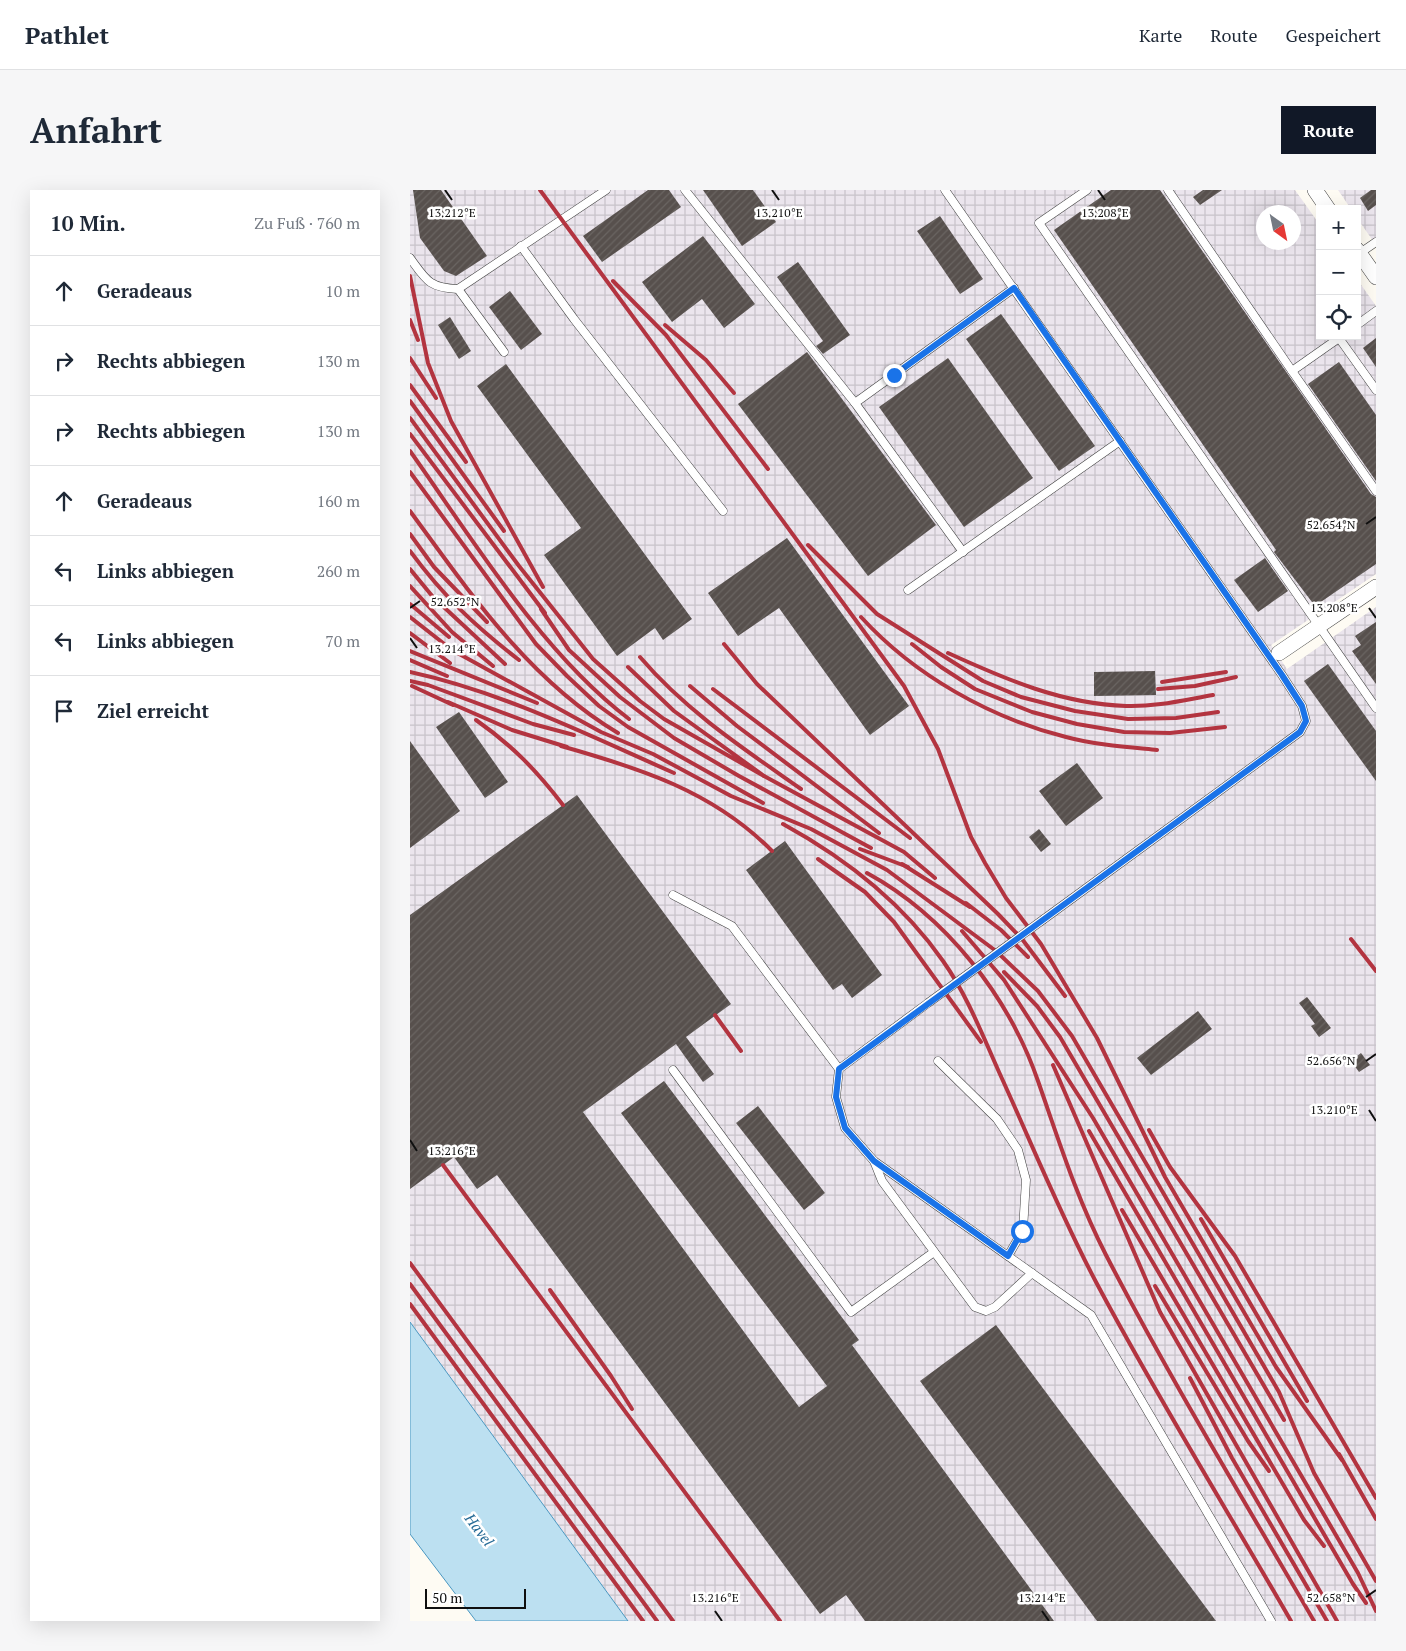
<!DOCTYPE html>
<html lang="de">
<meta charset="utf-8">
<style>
:root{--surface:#fff;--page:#f6f6f7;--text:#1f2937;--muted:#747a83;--line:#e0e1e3;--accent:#111827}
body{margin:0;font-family:"PT Serif",serif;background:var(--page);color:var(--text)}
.controls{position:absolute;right:15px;top:15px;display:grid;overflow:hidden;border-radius:0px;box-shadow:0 5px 20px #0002}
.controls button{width:45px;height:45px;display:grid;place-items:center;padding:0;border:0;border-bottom:1px solid var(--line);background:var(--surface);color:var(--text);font:25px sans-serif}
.compass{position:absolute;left:846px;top:15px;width:45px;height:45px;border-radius:50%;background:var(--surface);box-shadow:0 5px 20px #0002;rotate:147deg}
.scale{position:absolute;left:15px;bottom:12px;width:101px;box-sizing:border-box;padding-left:5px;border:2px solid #0f0f0f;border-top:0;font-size:14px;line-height:18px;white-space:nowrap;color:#0f0f0f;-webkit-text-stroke:4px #fff;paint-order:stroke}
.stop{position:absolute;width:15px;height:15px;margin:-11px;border:4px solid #1a73e8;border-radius:50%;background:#fff}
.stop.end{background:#1a73e8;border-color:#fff;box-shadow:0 1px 5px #0008}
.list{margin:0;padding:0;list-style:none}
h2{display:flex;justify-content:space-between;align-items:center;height:65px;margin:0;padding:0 20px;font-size:21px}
h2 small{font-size:16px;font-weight:400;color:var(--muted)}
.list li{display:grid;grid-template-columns:32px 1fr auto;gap:15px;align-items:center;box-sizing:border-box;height:70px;padding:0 20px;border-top:1px solid var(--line)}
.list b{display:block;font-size:19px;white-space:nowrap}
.list em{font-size:16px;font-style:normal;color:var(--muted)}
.icon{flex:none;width:28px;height:28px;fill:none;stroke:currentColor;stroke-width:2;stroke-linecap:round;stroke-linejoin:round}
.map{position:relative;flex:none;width:966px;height:1431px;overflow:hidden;border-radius:0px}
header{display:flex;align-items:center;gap:30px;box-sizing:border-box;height:70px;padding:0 25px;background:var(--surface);border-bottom:1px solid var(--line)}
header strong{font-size:24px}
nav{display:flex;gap:28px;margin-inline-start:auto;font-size:18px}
.intro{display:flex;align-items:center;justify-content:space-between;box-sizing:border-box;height:120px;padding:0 30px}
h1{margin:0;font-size:35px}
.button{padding:12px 22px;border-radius:0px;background:var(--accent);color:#fff;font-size:18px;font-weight:700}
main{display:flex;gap:30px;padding:0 30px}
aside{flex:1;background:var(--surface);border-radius:0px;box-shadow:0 5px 20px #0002}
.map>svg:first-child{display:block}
</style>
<header>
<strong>Pathlet</strong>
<nav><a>Karte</a><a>Route</a><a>Gespeichert</a></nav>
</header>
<div class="intro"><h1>Anfahrt</h1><a class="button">Route</a></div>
<main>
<aside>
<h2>10 Min.<small>Zu Fuß · 760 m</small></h2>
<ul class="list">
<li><svg class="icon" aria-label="ahead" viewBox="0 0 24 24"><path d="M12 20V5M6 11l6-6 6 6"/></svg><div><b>Geradeaus</b></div><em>10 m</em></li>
<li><svg class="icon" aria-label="right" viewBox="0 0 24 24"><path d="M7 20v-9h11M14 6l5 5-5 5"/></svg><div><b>Rechts abbiegen</b></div><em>130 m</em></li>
<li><svg class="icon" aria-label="right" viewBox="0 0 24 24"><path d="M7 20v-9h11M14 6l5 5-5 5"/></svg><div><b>Rechts abbiegen</b></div><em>130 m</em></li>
<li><svg class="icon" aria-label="ahead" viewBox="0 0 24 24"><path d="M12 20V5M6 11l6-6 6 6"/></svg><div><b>Geradeaus</b></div><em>160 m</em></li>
<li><svg class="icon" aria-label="left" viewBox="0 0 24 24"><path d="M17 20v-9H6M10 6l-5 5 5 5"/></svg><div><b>Links abbiegen</b></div><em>260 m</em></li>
<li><svg class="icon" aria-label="left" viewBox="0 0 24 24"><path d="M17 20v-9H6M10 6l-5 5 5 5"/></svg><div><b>Links abbiegen</b></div><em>70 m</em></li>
<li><svg class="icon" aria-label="arrive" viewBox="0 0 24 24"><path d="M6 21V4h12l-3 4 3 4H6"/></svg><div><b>Ziel erreicht</b></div></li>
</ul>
</aside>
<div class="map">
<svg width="966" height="1431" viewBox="0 0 966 1431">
<defs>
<pattern id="industrial-grid" width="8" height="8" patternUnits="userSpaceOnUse" patternTransform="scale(1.25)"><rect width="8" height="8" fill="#ebe5ed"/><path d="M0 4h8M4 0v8" fill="none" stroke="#c8c3ca"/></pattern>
<pattern id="building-hatch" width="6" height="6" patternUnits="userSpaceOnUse" patternTransform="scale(1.25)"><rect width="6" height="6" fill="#57504d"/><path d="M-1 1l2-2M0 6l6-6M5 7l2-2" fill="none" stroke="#6a6562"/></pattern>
</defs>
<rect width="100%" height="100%" fill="#fefbf3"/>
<!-- industrial -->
<g fill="url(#industrial-grid)" fill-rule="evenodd">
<path d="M 0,0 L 885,0 L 910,35 L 910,146 L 947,146 L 947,89 L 966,116 L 966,384 L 861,455 L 877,479 L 966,417 L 966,1431 L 218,1431 L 0,1132 ZM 854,22 L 884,22 L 884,52 L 854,52 Z"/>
<path d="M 928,0 L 966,0 L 966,55 L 947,28 L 947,19 L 941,19 Z"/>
</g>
<!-- water -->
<path fill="#bce0f1" stroke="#4a97c1" d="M 0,1132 L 218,1431 L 66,1431 L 0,1344 Z"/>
<!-- building -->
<g fill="url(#building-hatch)">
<path d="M 3,0 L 31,0 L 77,66 L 46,86 L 34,81 L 10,48 Z"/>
<path d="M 238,0 L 259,0 L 271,17 L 192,72 L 173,46 Z"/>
<path d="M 293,0 L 343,0 L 366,32 L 332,56 Z"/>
<path d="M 701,0 L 750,0 L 961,304 L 966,307 L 966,374 L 905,416 L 864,362 L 866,360 L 644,40 Z"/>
<path d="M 793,0 L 812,0 L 790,15 L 783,7 Z"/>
<path d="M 961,0 L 966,0 L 966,15 L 958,21 L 950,8 Z"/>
<path d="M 530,26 L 573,89 L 550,104 L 507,41 Z"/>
<path d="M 293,46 L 345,114 L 314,138 L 292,109 L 262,132 L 232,92 Z"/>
<path d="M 388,72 L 440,145 L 413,164 L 406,156 L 413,151 L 367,87 Z"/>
<path d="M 100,101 L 132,144 L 111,160 L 79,117 Z"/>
<path d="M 591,124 L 685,256 L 649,281 L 556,149 Z"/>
<path d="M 40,127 L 61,161 L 49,169 L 28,135 Z"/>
<path d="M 966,148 L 966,177 L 953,158 Z"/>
<path d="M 397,162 L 526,335 L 458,386 L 328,214 Z"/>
<path d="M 538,168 L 623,288 L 554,337 L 469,217 Z"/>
<path d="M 929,172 L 966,225 L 966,291 L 898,194 Z"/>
<path d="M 96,174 L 282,429 L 253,450 L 245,438 L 207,466 L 134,365 L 171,338 L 67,196 Z"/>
<path d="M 377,348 L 499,516 L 460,545 L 369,418 L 328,446 L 298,403 Z"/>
<path d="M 855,368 L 878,401 L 848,422 L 824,390 Z"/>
<path d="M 966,432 L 966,494 L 942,461 L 951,455 L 945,446 Z"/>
<path d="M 918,474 L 966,541 L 966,591 L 894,491 Z"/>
<path d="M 745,481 L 746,505 L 684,506 L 684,482 Z"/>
<path d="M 49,522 L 98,592 L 75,608 L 26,537 Z"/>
<path d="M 0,551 L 50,621 L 0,658 Z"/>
<path d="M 667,573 L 693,608 L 656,636 L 629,601 Z"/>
<path d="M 167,605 L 321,814 L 276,847 L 304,884 L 293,892 L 266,854 L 173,922 L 389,1217 L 417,1196 L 211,923 L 254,891 L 449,1150 L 442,1155 L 644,1431 L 455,1431 L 436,1405 L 410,1424 L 87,985 L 67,999 L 44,967 L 0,999 L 0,725 Z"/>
<path d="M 629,639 L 641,654 L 631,662 L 619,647 Z"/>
<path d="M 375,651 L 472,785 L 442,808 L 432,794 L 423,800 L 336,680 Z"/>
<path d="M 897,807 L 921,838 L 909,847 L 901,836 L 905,834 L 889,813 Z"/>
<path d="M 788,821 L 802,839 L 741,885 L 727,868 Z"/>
<path d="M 951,863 L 960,875 L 949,882 L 941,871 Z"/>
<path d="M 348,916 L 415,1003 L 394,1020 L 326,933 Z"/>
<path d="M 586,1135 L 806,1431 L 687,1431 L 510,1191 Z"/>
</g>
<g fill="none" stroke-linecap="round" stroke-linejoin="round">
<!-- lane casing -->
<g stroke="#424242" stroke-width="9">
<g id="lane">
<path d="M 275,0 L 445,213"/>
<path d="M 535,0 L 872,485 L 892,516 L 896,531 L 890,542 L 634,729"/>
<path d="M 677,0 L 629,33 L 966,518"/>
<path d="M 758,0 L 882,181 L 929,148"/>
<path d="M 111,56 L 164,129 L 313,321"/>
<path d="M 950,63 L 966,52"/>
<path d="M 0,68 C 16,90 19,98 48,99 L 196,0"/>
<path d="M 48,99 L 94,162"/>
<path d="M 947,135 L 966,121"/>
<path d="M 932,146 L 929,148 L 966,200"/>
<path d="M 882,181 L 966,301"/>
<path d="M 553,362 L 445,213 L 604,98"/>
<path d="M 498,400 L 710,251"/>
<path d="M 263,705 L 322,736 L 429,879"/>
<path d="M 518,813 L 429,879 L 426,907 L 435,938 L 464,971 L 681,1125 L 861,1431"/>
<path d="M 528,871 L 587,929 L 608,960 L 616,990 L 613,1040 L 598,1066"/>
<path d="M 263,880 L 441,1122 L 524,1062"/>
<path d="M 464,971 L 472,991 L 565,1117 L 576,1121 L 585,1117 L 622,1083"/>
</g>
</g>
<!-- street casing -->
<g stroke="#424242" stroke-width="16">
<g id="street">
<path d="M 905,0 L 918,19"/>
<path d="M 947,60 L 966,87"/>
<path d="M 869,463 L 966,397"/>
</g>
</g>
<!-- lane -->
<use href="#lane" stroke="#fff" stroke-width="8"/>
<!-- street -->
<use href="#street" stroke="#fff" stroke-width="15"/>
<!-- rail -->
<g stroke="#b33440" stroke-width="4">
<path d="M 130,0 L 494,496 L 528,559 L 561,647 L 575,673 L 596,708 L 631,754 L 687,848 L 755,987 L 866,1177 L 932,1270"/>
<path d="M 0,86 L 18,173 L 41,231 L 133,397"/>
<path d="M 203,91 L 256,145 L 358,279"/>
<path d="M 0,130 L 8,150"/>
<path d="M 255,135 L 296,170 L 324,203"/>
<path d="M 0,168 L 26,208"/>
<path d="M 0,195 L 56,272"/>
<path d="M 0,211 L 94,341"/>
<path d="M 0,228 L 109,376 L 183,469 L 230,511 L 254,529 L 354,586 L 264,521 L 218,477"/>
<path d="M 0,244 L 135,423"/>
<path d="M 0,261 C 63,350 132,463 219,529"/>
<path d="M 0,282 L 126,454 L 157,486 L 189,516 L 218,537 L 353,613"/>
<path d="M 0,321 C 60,403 119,490 208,543"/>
<path d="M 0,344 L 24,377 L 77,432"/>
<path d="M 398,355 L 467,424 L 573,491 L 611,507 L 665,521 L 718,529 L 766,528 L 808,522"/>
<path d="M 0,361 C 33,406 65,436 109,470"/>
<path d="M 0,379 L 23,407 L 95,474"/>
<path d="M 0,396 L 42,442 L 83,476"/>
<path d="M 0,414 L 39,447"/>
<path d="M 131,419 L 159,460 L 210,507 L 264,548 L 329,586 L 461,658"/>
<path d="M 0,427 L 42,460 L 191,542 L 243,564 L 321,606 L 401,639 L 477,680 L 586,761 L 628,801 L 662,846 L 869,1202 L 904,1283 L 966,1391"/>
<path d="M 451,427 C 504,485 580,528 656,547 C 686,555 716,557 747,560"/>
<path d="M 0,443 L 40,473"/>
<path d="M 314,454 L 347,494 L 588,724 L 612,749 L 655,806"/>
<path d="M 502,454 L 531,477 L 565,499 L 622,522 L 667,534 L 714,542 L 760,543 L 815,537"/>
<path d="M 0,461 L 127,513"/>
<path d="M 538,463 C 595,489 652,514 716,516 C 745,517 774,510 803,505"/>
<path d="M 230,467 C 276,521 334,559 391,599"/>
<path d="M 0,470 L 37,486"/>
<path d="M 0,482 C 92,502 178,545 264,583"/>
<path d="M 0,491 L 18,495 L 123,534 L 164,545"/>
<path d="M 752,492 L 816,482"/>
<path d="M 2,496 L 43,515"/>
<path d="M 280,496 L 327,536 L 469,643"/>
<path d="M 303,499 L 500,648"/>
<path d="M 748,499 L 785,496 L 826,487"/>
<path d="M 38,512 L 102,540 L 157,557"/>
<path d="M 66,530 C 103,556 126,580 153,615"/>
<path d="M 151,556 C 229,578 303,601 362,661"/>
<path d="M 354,586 L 494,662 L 525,688"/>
<path d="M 373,634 C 435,668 492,712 533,771 C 557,805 572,844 589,882 C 621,952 650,1024 686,1092 C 747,1207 816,1318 881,1431"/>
<path d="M 450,659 L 498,677"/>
<path d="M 408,669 L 455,702 L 484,732 L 571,852"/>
<path d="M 492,674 L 560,717"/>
<path d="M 457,683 C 536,726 599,807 628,891 C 649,951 667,1009 696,1065 C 760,1189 834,1310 904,1431"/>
<path d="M 556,713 L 591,740 L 618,767"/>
<path d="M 552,741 L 594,790 L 683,928 L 948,1383 L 966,1421"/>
<path d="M 941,749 L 966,781"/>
<path d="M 594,782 L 627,816 L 650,847 L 874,1230"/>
<path d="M 305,825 L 331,861"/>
<path d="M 643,875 L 750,1122 L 927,1431"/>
<path d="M 739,940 L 760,977 L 825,1066 L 966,1308"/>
<path d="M 679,941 L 943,1394 L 956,1413"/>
<path d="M 33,975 L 370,1431"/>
<path d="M 712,1020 L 894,1330 L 914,1356"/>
<path d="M 791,1029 L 897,1211"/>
<path d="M 0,1073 L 263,1431"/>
<path d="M 0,1094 L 247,1431"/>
<path d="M 745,1096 L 838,1251 L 859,1281"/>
<path d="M 140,1100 L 201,1186 L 222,1219"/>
<path d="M 0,1114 L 233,1431"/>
<path d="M 780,1188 L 822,1268 L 917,1431"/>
<path d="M 929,1264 L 966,1329"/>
</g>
<!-- lane-bridge casing -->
<g stroke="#424242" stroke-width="9" stroke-linecap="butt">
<path id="lane-bridge" d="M 518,813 L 634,729"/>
</g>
<!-- lane-bridge -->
<use href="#lane-bridge" stroke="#fff" stroke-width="8"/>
</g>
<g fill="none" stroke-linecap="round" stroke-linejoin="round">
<!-- route -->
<path stroke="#1a73e8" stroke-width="6" d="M 484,185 L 604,98 L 872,485 L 892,516 L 896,531 L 890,542 L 429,879 L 426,907 L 435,938 L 464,971 L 598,1066 L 612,1041"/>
</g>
<!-- ticks -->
<path fill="none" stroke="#0f0f0f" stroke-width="2" d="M 35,0 L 42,10M 362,0 L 369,10M 688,0 L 695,10M 956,334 L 966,327M 0,418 L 10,411M 959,418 L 966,428M 0,448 L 7,458M 956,871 L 966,864M 959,920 L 966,931M 0,950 L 7,961M 956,1407 L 966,1400M 305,1421 L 312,1431M 632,1421 L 639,1431"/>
<g text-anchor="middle" stroke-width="5" stroke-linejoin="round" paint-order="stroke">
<!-- water labels -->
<g font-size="15" font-style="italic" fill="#246a96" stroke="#fff">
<text transform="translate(69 1340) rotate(53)" y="5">Havel</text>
</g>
</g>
<g font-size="12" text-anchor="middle" fill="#0f0f0f" stroke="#fff" stroke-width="5" stroke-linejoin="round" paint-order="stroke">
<text x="42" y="27">13.212°E</text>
<text x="369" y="27">13.210°E</text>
<text x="695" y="27">13.208°E</text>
<text x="921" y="339">52.654°N</text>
<text x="45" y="416">52.652°N</text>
<text x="924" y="422">13.208°E</text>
<text x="42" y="463">13.214°E</text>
<text x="921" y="875">52.656°N</text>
<text x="924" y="924">13.210°E</text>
<text x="42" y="965">13.216°E</text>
<text x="921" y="1412">52.658°N</text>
<text x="305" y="1412">13.216°E</text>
<text x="632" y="1412">13.214°E</text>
</g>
</svg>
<div class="controls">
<button>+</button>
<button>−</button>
<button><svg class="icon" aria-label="locate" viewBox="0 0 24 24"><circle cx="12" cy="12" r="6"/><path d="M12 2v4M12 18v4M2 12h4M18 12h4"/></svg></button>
</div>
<svg class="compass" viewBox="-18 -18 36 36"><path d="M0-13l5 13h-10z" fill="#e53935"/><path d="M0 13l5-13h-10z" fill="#747a83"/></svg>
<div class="scale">50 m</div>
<div class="stop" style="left:612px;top:1041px"></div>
<div class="stop end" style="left:484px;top:185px"></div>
</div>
</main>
